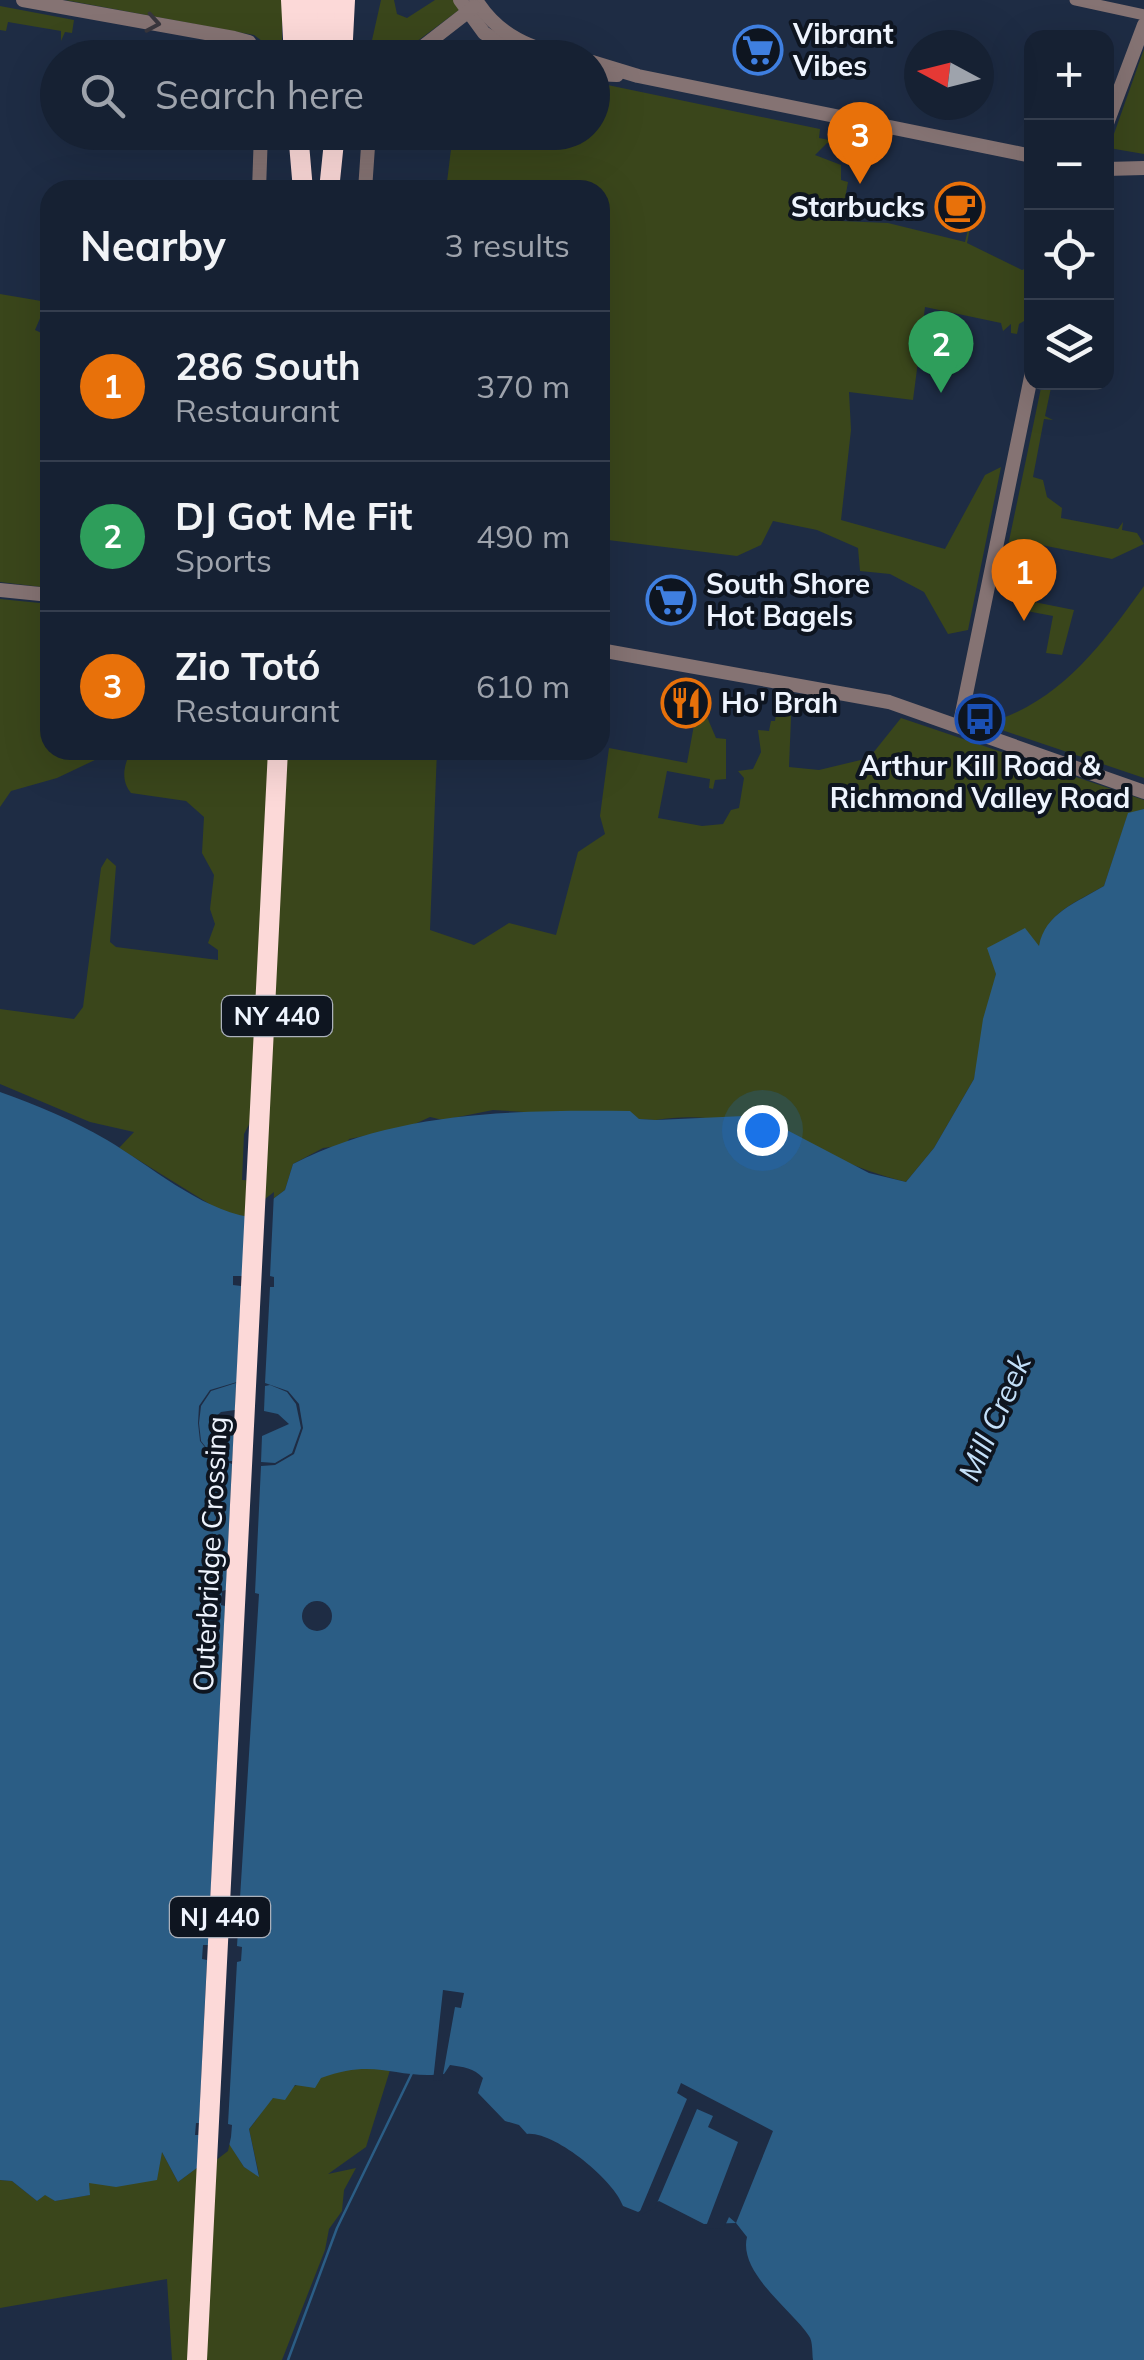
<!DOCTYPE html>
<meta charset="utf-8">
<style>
:root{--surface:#162133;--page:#232e3f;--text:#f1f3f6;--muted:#9ea3ac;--line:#353e4e;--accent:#fa9f4f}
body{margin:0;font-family:Mulish,sans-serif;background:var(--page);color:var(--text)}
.controls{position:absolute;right:30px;top:30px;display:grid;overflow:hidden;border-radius:20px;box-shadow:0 10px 40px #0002}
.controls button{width:90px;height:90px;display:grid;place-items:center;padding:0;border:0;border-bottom:2px solid var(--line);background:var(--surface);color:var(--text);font:50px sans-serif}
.compass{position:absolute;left:904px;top:30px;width:90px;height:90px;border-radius:50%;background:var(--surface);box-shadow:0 10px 40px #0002;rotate:277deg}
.you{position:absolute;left:762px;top:1130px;width:35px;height:35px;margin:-25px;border:8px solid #fff;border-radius:50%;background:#1a73e8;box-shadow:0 0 0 15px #1a73e833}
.badge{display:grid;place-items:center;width:65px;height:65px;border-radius:50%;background:var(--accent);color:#fff;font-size:32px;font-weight:700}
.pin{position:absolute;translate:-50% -82px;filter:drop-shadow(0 2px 5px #0008)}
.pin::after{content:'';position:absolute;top:52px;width:35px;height:30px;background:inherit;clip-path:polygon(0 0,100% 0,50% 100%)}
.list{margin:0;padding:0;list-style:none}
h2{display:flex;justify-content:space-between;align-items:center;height:130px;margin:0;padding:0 40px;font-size:42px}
h2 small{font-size:32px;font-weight:400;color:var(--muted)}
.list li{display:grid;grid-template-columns:65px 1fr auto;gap:30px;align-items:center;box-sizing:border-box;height:150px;padding:0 40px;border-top:2px solid var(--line)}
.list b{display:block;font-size:38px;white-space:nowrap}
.list p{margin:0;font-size:32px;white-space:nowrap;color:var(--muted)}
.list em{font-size:32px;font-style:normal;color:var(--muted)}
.icon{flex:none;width:55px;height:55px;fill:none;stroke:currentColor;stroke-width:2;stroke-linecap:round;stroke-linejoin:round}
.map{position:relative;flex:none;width:1144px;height:2360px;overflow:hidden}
.search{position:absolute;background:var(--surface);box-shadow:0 10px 40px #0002;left:40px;top:40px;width:570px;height:110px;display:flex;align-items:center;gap:25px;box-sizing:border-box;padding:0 35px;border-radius:55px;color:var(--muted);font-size:38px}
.panel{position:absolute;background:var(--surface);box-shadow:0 10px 40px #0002;left:40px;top:180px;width:570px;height:580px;border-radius:30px}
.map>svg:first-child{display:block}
</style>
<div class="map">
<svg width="1144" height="2360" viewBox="0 0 1144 2360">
<rect width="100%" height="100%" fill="#1e2c44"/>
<!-- green -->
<g fill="#3a461b" fill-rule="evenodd">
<path d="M 65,0 L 282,0 L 282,57 L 265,57 L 262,41 L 254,35 Z"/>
<path d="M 381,0 L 394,0 L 397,14 L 407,18 L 435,0 L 454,0 L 459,10 L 396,57 L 368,58 Z"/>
<path d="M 0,6 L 74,20 L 72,33 L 65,32 L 61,41 L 61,31 L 8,22 L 6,31 L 0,30 Z"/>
<path d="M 1144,49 L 1144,154 L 1109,148 Z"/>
<path d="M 593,82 L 820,129 L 819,138 L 850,144 L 848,154 L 847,147 L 827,143 L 815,155 L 841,165 L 841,180 L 848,182 L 841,221 L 888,223 L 965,242 L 977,193 L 967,243 L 1022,270 L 1031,266 L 1031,317 L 1019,324 L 1017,334 L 1011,333 L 1011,324 L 1003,331 L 1001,323 L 925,307 L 913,400 L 849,392 L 851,430 L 841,520 L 945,549 L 985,475 L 1001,467 L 968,630 L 948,634 L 924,592 L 890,574 L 860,571 L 858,548 L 817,530 L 773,521 L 761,545 L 737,556 L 600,539 L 600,190 L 446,190 L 453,133 L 592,132 Z"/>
<path d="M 0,294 L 47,302 L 35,330 L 50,337 L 50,588 L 0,582 Z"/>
<path d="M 1042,383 L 1052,383 L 1045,416 L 1053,420 L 1044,419 L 1033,477 L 1043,480 L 1047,497 L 1062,508 L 1061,518 L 1118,529 L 1123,522 L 1122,530 L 1137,533 L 1144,544 L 1112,559 L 1016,540 L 1007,582 L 1013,587 L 1000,584 Z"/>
<path d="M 1144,586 L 1144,778 L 999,729 L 1000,719 C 1066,696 1108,636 1144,586 Z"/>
<path d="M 1026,592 L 1029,601 L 1074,610 L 1062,655 L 1046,653 L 1053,616 L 1016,609 Z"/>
<path d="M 0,599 L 50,604 L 50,750 L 116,750 L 57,778 L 11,791 L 0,807 Z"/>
<path d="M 779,691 L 792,693 L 789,767 L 819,770 L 869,758 L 901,718 L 1144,800 L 1144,809 L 1128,814 L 1104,886 C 1075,903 1045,913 1039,948 L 994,960 L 996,974 L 974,1079 L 934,1148 L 906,1182 C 819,1161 751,1104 656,1120 L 493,1110 L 443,1120 L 430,1117 L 406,1128 L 349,1139 L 346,1145 L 323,1148 L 293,1164 L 285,1190 L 249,1217 L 224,1213 L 119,1148 L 134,1132 L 90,1122 L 0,1084 L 0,1009 L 74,1019 L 83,1007 L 101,868 L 107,858 L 116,866 L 110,942 L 116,947 L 218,960 L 218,950 L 208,943 L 215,924 L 210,909 L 214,875 L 202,853 L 204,817 L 186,801 L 131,793 C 120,780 124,763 132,750 L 437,750 L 430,930 L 474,945 L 509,923 L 556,935 L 578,852 L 605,834 L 600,816 L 609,748 L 687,763 L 694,725 L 685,721 L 698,723 L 701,703 L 716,738 L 726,739 L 726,779 L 715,780 L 713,789 L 709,788 L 710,779 L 667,771 L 658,818 L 702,826 L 723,824 L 731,810 L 739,808 L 744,778 L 738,771 L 753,769 L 761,752 L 758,730 L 769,731 L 771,721 L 775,721 ZM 254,1115 L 261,1181 L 242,1180 L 244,1134 Z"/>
<path d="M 361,2067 L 391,2067 L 366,2147 L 328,2174 L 356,2168 L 344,2190 L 342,2211 L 329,2229 L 325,2250 L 282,2360 L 172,2360 L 167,2279 L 0,2308 L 0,2180 L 12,2181 L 37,2201 L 45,2194 L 55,2201 L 89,2195 L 88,2183 L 107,2182 L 161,2150 L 178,2182 L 229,2143 L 244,2167 L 259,2175 L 249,2129 C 257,2121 264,2105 273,2098 C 293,2083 335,2071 361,2067 Z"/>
</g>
<!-- water -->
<path fill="#2b5d85" d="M 1144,809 L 1144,2360 L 813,2360 C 812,2354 813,2341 809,2336 C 793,2311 738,2273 747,2237 L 736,2223 L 704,2224 L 659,2201 L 638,2212 L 623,2206 C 614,2180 554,2131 527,2134 L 519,2125 L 505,2121 L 478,2093 L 483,2078 C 474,2068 463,2067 450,2065 L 444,2074 C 396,2080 377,2057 321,2078 L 315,2088 L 295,2085 L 285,2100 L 273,2098 L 249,2129 L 259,2177 L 244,2167 L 229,2144 L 178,2182 L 162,2152 L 157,2180 L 116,2187 L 89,2183 L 90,2195 L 55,2201 L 45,2195 L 37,2201 L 12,2181 L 0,2180 L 0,1092 C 37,1105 73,1120 107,1140 C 151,1166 198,1208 249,1217 L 285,1190 L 293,1164 C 396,1111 513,1110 630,1111 L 639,1119 L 656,1120 L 744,1116 L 785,1129 L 869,1173 L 906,1182 L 934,1148 L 974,1079 L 983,1019 L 996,974 L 987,948 L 1025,928 L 1039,946 C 1045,913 1076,903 1104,886 L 1128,813 Z"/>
<!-- pier -->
<g fill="#1e2c44" fill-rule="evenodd">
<path d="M 274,1192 L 270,1276 L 274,1277 L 274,1287 L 270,1287 L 265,1383 L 288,1391 L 299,1404 L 303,1428 L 294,1454 L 275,1465 L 261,1466 L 255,1593 L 259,1594 L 237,1946 L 242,1947 L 241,1961 L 237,1962 L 228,2124 L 232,2125 L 231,2137 L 228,2151 L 198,2174 L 199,2135 L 195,2135 L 196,2123 L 199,2123 L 207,1960 L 202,1959 L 203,1945 L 208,1945 L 225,1606 L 221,1605 L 222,1591 L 226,1590 L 232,1464 L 212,1456 L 200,1441 L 198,1423 L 199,1406 L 210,1390 L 237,1382 L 241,1286 L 233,1285 L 233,1276 L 242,1276 L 248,1212 ZM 236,1383 L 235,1410 L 221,1412 L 211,1421 L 234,1435 L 232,1461 L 227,1461 L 212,1455 L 201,1441 L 199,1423 L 201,1406 L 211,1391 ZM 270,1385 L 287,1392 L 296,1404 L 301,1428 L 292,1453 L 275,1463 L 261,1462 L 262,1436 L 289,1424 L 278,1414 L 264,1411 L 265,1386 Z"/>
<circle cx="317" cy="1616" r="15"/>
<path d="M 443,1990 L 464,1993 L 461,2008 L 455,2007 L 442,2080 L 433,2081 Z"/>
<path d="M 681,2083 L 773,2131 L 736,2223 L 729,2217 L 724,2228 L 705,2229 L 738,2142 L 708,2127 L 713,2116 L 697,2109 L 655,2208 L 638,2216 L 687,2099 L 677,2093 Z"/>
</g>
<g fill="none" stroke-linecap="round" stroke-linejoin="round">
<!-- stream -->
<path stroke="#2b5d85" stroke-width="2.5" d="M 288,2360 L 337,2228 L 412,2073"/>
<!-- minor -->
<path stroke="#857373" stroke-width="11" d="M 1075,0 L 1144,15"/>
<!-- tertiary -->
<g stroke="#857373" stroke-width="14">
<path d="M 23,0 L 234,38 L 249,42 L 257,58"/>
<path d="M 460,0 L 484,33 L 526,58"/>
<path d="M 476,0 C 499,37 532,49 572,58"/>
<path d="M 420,49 L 474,7"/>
<path d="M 409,58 L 446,48 L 507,58"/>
<path d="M 592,62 L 638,76 L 1032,156"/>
<path d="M 592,74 L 617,75"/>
<path d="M 1106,126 L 1144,25"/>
<path d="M 1106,169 L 1144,168"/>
<path d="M 259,190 L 261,132"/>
<path d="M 365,190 L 369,132"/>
<path d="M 0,590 L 50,595"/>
<path d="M 600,650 L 889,702 L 1144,792"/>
<path d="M 960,723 L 1032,372"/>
</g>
<!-- motorway -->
<g stroke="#fcd9d8" stroke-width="20">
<path d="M 291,0 L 294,58"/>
<path d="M 309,58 L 310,0"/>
<path d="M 325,58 L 328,0"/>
<path d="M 342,58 L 345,0"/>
<path d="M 298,132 L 303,190"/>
<path d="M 329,190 L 335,132"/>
<path d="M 197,2360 L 278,750"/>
</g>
</g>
<!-- one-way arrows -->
<defs><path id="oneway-chevron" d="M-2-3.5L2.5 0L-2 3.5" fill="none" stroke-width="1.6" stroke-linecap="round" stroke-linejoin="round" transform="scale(2.5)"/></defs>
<use stroke="#38363d" href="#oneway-chevron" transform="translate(153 23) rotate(10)"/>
<!-- icons -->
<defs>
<g id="supermarket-ring" transform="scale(2.5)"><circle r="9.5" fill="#0e1520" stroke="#3f7fe0" stroke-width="1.5"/><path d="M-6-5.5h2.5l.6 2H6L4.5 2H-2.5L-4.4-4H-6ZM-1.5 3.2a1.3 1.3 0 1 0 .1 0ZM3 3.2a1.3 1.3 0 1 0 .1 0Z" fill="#3f7fe0"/></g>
<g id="cafe-ring" transform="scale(2.5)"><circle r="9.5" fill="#0e1520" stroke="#e8710a" stroke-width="1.5"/><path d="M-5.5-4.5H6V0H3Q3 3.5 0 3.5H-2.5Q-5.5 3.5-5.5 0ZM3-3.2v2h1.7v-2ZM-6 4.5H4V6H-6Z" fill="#e8710a"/></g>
<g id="restaurant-ring" transform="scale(2.5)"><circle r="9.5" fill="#0e1520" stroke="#e8710a" stroke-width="1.5"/><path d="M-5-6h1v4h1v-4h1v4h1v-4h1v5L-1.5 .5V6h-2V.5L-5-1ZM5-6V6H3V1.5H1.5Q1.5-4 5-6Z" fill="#e8710a"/></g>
<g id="bus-ring" transform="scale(2.5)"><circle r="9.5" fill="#0e1520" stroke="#1a4fb4" stroke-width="1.5"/><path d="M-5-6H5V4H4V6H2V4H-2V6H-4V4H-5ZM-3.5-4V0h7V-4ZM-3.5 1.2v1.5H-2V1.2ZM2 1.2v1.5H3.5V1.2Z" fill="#1a4fb4"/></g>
</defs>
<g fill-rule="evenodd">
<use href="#supermarket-ring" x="758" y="50"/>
<use href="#cafe-ring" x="960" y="207"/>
<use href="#supermarket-ring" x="671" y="600"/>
<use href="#restaurant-ring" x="686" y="703"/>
<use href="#bus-ring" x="980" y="719"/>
</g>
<g text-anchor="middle" stroke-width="8" stroke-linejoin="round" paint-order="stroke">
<!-- shield labels -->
<g fill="#0e1520" stroke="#abb1bb" stroke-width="2.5">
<rect x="222" y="996" width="110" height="40" rx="8"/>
<rect x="170" y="1897" width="100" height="40" rx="8"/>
</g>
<g font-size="25" font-weight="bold" fill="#eef4fe">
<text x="277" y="1025">NY 440</text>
<text x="220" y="1926">NJ 440</text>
</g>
<!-- poi labels -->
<g font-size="28" font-weight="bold" fill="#eef4fe" stroke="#0e1520" text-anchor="start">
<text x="793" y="44">Vibrant<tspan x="793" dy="32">Vibes</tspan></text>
<text x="925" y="217" text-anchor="end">Starbucks</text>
<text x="706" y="594">South Shore<tspan x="706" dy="32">Hot Bagels</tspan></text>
<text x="721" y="713">Ho' Brah</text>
<text x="980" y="776" text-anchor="middle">Arthur Kill Road &amp;<tspan x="980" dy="32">Richmond Valley Road</tspan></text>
</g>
<!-- street labels -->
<g font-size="28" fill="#eef4fe" stroke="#0e1520">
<text transform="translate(210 1554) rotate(-87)" y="10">Outerbridge Crossing</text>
</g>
<!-- water labels -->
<g font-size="30" font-style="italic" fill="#c3dff8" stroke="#0e1520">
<text transform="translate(995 1418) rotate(-66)" y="10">Mill Creek</text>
</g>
</g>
</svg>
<div class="controls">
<button>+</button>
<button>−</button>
<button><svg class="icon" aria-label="locate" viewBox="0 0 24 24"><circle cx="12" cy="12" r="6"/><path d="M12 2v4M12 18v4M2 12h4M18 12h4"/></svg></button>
<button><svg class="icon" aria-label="layers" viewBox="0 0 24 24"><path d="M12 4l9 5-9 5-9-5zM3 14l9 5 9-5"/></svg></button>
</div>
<svg class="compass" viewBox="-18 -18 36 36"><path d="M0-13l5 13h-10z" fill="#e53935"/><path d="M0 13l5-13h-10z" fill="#9ea3ac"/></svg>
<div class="you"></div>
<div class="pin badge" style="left:1024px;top:621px;background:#e8710a">1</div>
<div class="pin badge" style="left:941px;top:393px;background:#2e9e5b">2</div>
<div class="pin badge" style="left:860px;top:184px;background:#e8710a">3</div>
<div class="search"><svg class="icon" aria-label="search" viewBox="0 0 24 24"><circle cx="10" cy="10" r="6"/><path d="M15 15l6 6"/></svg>Search here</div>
<section class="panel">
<h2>Nearby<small>3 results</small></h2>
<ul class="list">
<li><span class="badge" style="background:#e8710a">1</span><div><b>286 South</b><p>Restaurant</p></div><em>370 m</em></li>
<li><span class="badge" style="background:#2e9e5b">2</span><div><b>DJ Got Me Fit</b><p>Sports</p></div><em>490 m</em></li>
<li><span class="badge" style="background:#e8710a">3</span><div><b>Zio Totó</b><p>Restaurant</p></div><em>610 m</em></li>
</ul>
</section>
</div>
